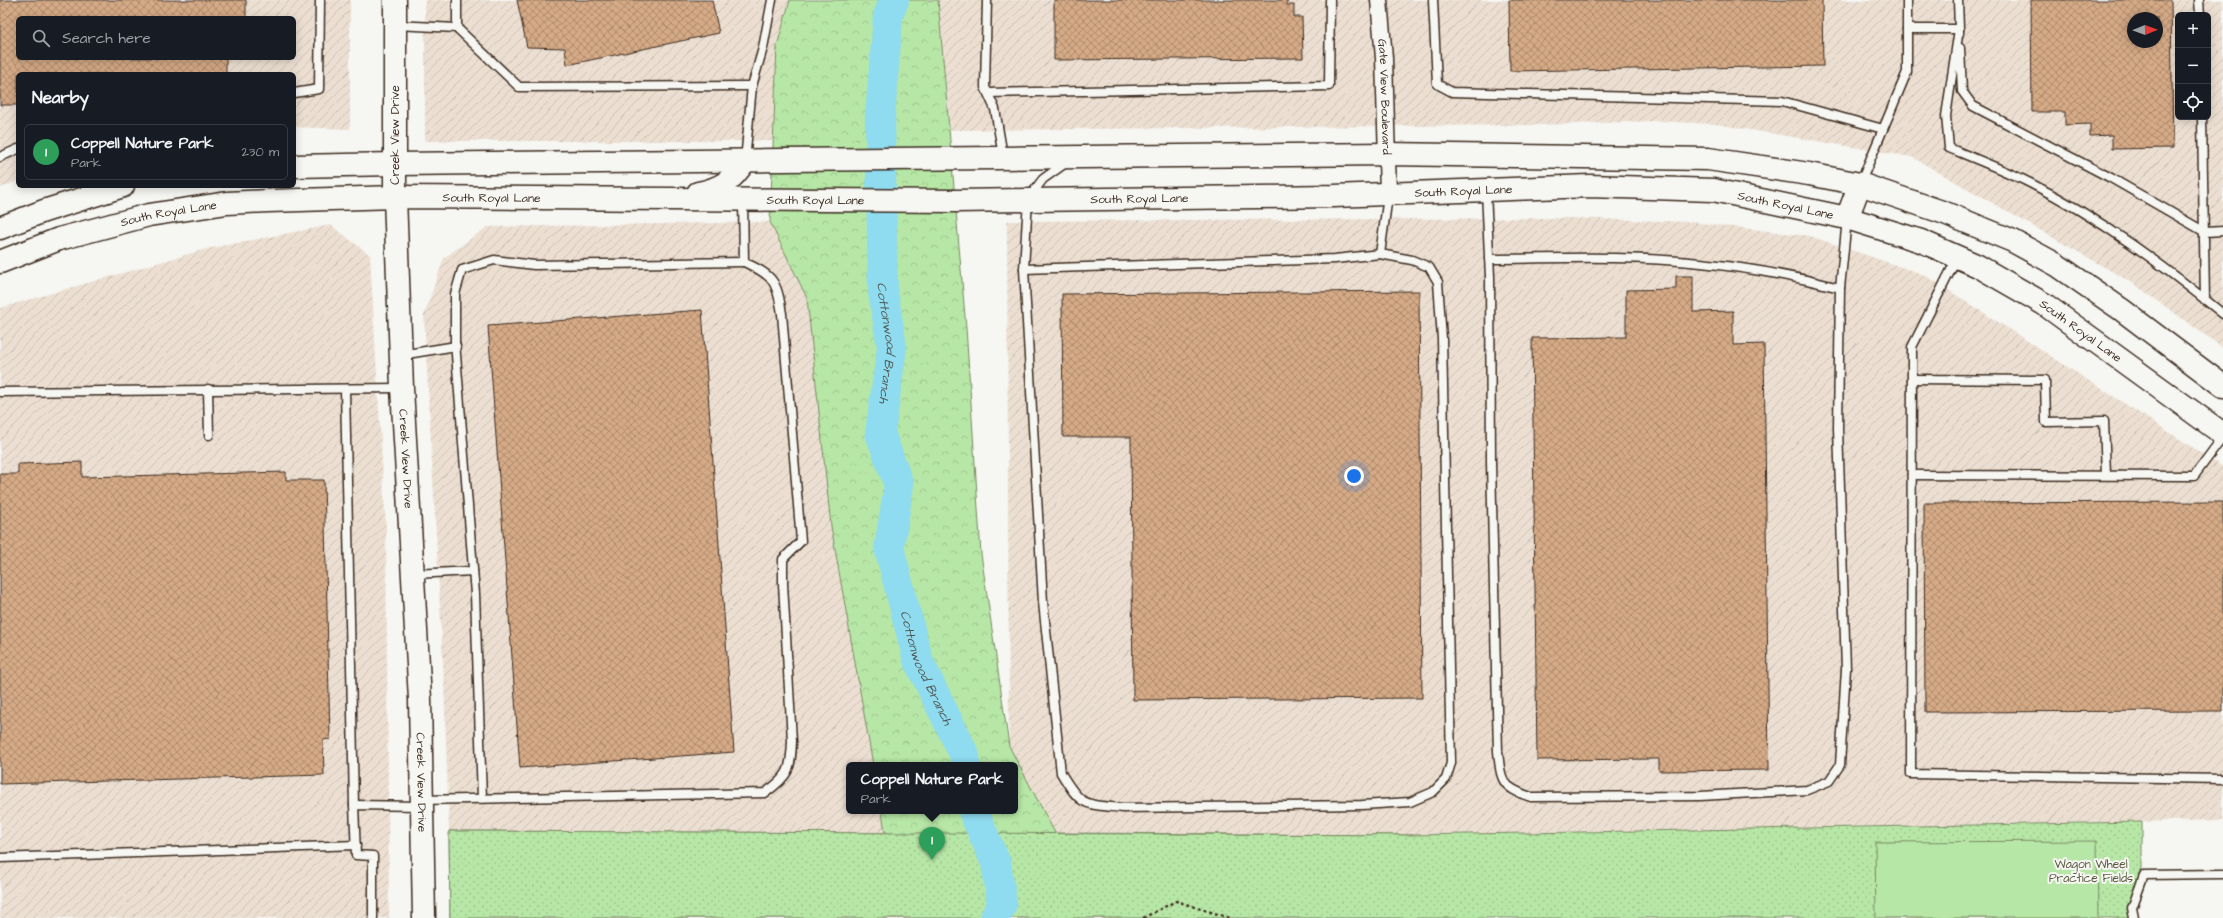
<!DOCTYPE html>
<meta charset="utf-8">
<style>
:root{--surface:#171b24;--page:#242831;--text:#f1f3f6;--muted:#9ea1a6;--line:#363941;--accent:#db2777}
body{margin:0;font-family:"Architects Daughter",sans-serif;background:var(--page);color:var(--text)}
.controls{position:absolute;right:12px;top:12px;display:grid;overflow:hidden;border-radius:6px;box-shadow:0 2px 10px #0003}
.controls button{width:36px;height:36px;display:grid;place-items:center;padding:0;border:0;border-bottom:1px solid var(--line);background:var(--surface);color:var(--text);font:20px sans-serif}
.compass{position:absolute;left:2127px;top:12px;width:36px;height:36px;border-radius:50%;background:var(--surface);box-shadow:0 2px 10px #0003;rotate:89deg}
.you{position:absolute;left:1354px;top:476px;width:14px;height:14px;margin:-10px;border:3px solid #fff;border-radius:50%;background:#1a73e8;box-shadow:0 0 0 6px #1a73e833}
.badge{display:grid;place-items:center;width:26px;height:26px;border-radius:50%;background:var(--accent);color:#fff;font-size:13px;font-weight:700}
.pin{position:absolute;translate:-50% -33px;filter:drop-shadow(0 1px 2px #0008)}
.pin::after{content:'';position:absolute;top:21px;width:14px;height:12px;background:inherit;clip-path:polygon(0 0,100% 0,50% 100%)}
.popup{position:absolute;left:846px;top:762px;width:172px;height:52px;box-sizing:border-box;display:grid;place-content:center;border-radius:6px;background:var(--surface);filter:drop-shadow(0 1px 3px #0005);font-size:13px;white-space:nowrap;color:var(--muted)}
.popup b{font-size:15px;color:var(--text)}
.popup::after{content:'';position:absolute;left:50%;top:100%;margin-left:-8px;border:8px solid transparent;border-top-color:var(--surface)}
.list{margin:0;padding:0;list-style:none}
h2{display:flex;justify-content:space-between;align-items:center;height:52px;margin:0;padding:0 16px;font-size:17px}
h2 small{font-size:13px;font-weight:400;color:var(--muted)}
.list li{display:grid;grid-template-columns:26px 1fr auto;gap:12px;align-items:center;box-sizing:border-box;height:56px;margin:0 8px 8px;padding:0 8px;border:1px solid var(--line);border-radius:6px}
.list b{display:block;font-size:15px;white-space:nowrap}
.list p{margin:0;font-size:13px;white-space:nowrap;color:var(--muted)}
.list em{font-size:13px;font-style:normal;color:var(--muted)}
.icon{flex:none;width:22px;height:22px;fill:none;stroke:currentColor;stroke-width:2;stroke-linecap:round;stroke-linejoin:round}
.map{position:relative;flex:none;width:2223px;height:918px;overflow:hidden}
.search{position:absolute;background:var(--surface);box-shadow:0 2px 10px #0003;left:16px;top:16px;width:280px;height:44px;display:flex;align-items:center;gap:10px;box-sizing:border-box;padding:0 14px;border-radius:6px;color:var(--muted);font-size:15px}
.panel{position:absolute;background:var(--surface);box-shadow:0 2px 10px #0003;left:16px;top:72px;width:280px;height:116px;border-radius:6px}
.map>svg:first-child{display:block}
</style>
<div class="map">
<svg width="2223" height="918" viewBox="0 0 2223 918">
<defs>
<pattern id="industrial-furrows" width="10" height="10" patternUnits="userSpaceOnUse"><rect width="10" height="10" fill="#ecdfd2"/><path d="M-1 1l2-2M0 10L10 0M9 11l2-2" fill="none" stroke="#cbc0b4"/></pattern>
<pattern id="forest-crowns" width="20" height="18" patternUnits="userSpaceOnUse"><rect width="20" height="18" fill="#b7e7a6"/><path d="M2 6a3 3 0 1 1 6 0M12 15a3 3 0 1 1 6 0" fill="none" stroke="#9ec68e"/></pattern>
<pattern id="park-dots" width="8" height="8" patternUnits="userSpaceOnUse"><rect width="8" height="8" fill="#b7e7a6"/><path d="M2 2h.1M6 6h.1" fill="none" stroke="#9ec68e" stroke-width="1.8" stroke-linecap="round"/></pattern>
<pattern id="building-cross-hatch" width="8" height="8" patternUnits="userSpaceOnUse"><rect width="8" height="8" fill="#d5aa86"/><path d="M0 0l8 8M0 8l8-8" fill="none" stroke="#ae8b6d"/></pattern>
</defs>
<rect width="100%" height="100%" fill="#f6f6f2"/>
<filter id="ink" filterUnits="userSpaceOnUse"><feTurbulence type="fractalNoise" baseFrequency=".025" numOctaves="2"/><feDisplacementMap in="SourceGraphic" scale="8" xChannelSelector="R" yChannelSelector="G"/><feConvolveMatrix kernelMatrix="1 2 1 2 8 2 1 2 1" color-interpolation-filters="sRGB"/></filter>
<g filter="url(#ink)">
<!-- industrial -->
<g fill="url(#industrial-furrows)" fill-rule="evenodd">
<path d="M 0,0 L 350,0 L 350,129 L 294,127 L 294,74 L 18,74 L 18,181 L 0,188 ZM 18,18 L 294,18 L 294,58 L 18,58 Z"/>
<path d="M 425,0 L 790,0 L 777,46 L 773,141 L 425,141 Z"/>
<path d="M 938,0 L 2223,0 L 2223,348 L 2134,284 L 1912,157 L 1715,124 L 1655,121 L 1543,125 L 950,130 ZM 2178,15 L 2208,15 L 2208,117 L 2178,117 ZM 2133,18 L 2157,18 L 2157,42 L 2133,42 Z"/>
<path d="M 1570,218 L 1691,222 L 1810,236 L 1925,275 L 2223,467 L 2223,820 L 1413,835 L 1055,834 L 1009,746 L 1007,221 Z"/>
<path d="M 770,222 L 807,298 L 831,526 L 873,765 L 849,765 L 849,811 L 882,811 L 886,833 L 449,831 L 444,681 L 424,315 L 444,258 L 487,227 Z"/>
<path d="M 331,225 L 370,255 L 386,530 L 389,918 L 0,918 L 0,308 L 206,249 Z"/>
</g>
<!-- forest -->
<path fill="url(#forest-crowns)" stroke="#798862" d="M 790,0 L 938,0 L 966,328 L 981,554 L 1009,746 L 1055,833 L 1413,835 L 1413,918 L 450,918 L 449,831 L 885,833 L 882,811 L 1015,811 L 1015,765 L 873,765 L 831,526 L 807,298 L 770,222 L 777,46 Z"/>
<!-- park -->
<path fill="url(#park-dots)" stroke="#798862" d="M 2142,822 L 2142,868 L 2132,899 L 2132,918 L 450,918 L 449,831 L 1413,835 Z"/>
<!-- pitch -->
<path fill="#b7e7a6" stroke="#798862" d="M 2097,841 L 2098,918 L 1876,918 L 1875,842 Z"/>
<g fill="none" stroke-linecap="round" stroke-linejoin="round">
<!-- river -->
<g stroke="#8fdbf0" stroke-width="30">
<path id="s1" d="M 894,0 L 888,16 L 880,117 L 883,293 L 892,347 L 880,433 L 899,485 L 889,548 L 918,660 L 965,756 L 965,765"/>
<path d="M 973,811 L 996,863 L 1002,904 L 995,918"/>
</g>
</g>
<!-- building -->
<g fill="url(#building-cross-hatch)" stroke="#3b2a1e" fill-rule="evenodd">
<path d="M 0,0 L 246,0 L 246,18 L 18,18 L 18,58 L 226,58 L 226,74 L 18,74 L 18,105 L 0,105 Z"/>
<path d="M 517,0 L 712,0 L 719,33 L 567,65 L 565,48 L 527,47 Z"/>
<path d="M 1054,0 L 1287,0 L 1287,5 L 1294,5 L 1294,17 L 1302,17 L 1303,58 L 1054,60 Z"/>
<path d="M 1509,0 L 1822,0 L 1823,66 L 1510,71 Z"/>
<path d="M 2031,0 L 2171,0 L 2173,148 L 2112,149 L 2112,135 L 2090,136 L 2090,124 L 2065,125 L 2065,112 L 2032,112 ZM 2133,18 L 2157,18 L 2157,42 L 2133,42 Z"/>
<path d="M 1676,276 L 1693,276 L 1693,312 L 1733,311 L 1733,345 L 1764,344 L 1769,770 L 1659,771 L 1659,759 L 1537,760 L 1532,338 L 1626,337 L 1626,290 L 1676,289 Z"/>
<path d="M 1419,291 L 1422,698 L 1133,700 L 1131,437 L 1063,437 L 1062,294 Z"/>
<path d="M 702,310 L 734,752 L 520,768 L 488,326 Z"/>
<path d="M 82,462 L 82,477 L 286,472 L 286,480 L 324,480 L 330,739 L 323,740 L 324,775 L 0,784 L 0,474 L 18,474 L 18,464 Z"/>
<path d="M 2223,502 L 2223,711 L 1925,712 L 1924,503 Z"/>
</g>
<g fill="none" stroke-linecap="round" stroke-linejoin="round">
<!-- lane casing -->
<g stroke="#3b2a1e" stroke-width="11">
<g id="lane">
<path d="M 457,0 L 457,28"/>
<path d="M 987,0 L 985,87 L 995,109 L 1003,156"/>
<path d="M 1433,0 L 1437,84 L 1452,92 L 1782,101 L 1883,129"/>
<path d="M 1958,0 L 1959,29 L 1946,116 L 1949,148 C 1976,159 2004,170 2030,183 C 2100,218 2163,265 2223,314"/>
<path d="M 2199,0 L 2200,15"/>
<path d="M 395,25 L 457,28 L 519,87 L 752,86"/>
<path d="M 1907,29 L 1959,29 L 1959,33"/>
<path d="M 1960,48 L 1962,91 L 1973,106 L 2111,178 L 2205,232 L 2223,231"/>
<path d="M 294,93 L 319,89 L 320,0"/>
<path d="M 988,93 L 1329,86 L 1330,0"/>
<path d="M 2202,117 L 2205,300"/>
<path d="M 0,157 L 18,149"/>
<path d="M 745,161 L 752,86 L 763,48 L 772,0"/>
<path d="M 1067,162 L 1043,179 L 1028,199 L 1024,269 L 1043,602 L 1061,773 C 1082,808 1084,804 1123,808 L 1362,805 L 1410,802 L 1433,792 L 1446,779 L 1451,763 L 1442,339 L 1438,282 L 1429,267 L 1412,260 L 1380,254 L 1388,196"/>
<path d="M 1860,184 L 1907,72 L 1907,0"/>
<path d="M 1486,191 L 1490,277 L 1491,463 L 1498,751 C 1501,781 1501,787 1531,797 L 1700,796 L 1807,790 L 1829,781 L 1840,765 L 1846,669 L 1838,428 L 1840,288 L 1847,219"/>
<path d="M 1957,258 L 1912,347 L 1911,774 L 2223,779"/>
<path d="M 1489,259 C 1531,259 1573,257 1614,258 C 1689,259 1767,269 1840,288"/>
<path d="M 1024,269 L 1335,259 L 1380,254"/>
<path d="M 401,355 L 456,346"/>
<path d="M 1912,379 L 2045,380 L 2046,422 L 2104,421 L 2106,475"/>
<path d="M 208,389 L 209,435"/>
<path d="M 345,389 L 354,805"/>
<path d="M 0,392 L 401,388"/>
<path d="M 1912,475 L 2194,476 L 2223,437"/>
<path d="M 414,574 L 473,571"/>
<path d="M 482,798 L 475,594 L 455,342 L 455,294 L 462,270 L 494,260 L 534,265 L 744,262"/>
<path d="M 422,800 L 765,793 C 789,776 791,770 792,741 L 783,584 L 783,559 L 801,541 L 782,314 C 777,281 774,276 744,262 L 743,199"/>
<path d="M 0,858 L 356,845"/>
<path d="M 373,918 L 373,856 L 356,855 L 354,805 L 420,806"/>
<path d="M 2134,918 L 2132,908 L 2144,875 L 2223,874"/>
</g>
</g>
<!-- street casing -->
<g stroke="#3b2a1e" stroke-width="19">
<g id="street">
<path id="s2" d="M 1379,0 L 1384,58 L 1388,193"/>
</g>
</g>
<!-- secondary casing -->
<g stroke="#3b2a1e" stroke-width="25">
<g id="secondary">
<path id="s3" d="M 395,0 L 395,197 L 402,388 L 420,699 L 424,918"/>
<path d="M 294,166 L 395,164 L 1388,154 L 1708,159 L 1809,174 L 1860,184 L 1945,213 L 2013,241 L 2057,265 L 2122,310 L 2223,386"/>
<path d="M 698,193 C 723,188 731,181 745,161"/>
<path d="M 1847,218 L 1860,184"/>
<path d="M 0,228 L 44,211 L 123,186"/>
<path id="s4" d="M 0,262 L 59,239 L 149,215 L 227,203 L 268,201 L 395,197 L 956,201 L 1334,196 L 1589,186 L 1713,190 L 1847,218 L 1921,241 L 1978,266 L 2044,304 L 2223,434"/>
</g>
</g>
<!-- path -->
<path stroke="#3b2a1e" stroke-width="2.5" stroke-dasharray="3 3" stroke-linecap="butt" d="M 1143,918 L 1176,901 L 1230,918"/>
<!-- lane -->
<use href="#lane" stroke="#f6f6f2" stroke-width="8"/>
<!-- street -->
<use href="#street" stroke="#f6f6f2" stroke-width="16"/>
<!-- secondary -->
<use href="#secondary" stroke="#f6f6f2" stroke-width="22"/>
</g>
</g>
<g text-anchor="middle" stroke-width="4" stroke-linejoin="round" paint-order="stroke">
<!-- street labels -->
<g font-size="12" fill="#3b2a1e" stroke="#f6f6f2">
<text dy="4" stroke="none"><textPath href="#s2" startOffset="97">Gate View Boulevard</textPath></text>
<text transform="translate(395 135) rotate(-90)" y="4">Creek View Drive</text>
<text dy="4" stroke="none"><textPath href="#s4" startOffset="1472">South Royal Lane</textPath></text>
<text dy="4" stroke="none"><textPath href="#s4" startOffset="500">South Royal Lane</textPath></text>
<text dy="4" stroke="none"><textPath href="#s4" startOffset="1148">South Royal Lane</textPath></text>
<text dy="4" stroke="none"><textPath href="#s4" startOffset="824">South Royal Lane</textPath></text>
<text dy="4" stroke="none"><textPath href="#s4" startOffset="1796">South Royal Lane</textPath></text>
<text dy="4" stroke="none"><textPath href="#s4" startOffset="176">South Royal Lane</textPath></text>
<text dy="4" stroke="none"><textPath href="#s4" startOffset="2120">South Royal Lane</textPath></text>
<text dy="4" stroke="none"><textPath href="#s3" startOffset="459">Creek View Drive</textPath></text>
<text dy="4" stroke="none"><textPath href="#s3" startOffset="783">Creek View Drive</textPath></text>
</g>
<!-- park labels -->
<g font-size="12" fill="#5a5940" stroke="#f6f6f2">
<text x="2091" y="868">Wagon Wheel<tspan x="2091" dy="14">Practice Fields</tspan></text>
</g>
<!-- water labels -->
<g font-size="13" font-style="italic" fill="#505652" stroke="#f6f6f2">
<text dy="5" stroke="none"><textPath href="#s1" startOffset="345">Cottonwood Branch</textPath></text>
<text dy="5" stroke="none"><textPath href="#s1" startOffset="681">Cottonwood Branch</textPath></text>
</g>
</g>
</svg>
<div class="controls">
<button>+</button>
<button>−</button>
<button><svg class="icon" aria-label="locate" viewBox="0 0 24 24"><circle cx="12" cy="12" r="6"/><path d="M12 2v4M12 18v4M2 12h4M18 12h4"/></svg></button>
</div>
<svg class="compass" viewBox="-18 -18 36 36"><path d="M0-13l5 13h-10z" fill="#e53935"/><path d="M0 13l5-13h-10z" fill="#9ea1a6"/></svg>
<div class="you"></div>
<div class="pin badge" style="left:932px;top:860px;background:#2e9e5b">1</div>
<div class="popup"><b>Coppell Nature Park</b>Park</div>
<div class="search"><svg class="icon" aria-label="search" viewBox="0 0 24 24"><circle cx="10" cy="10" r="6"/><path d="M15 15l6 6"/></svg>Search here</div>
<section class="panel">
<h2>Nearby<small></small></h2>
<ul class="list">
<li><span class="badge" style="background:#2e9e5b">1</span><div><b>Coppell Nature Park</b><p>Park</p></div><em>230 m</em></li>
</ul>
</section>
</div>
